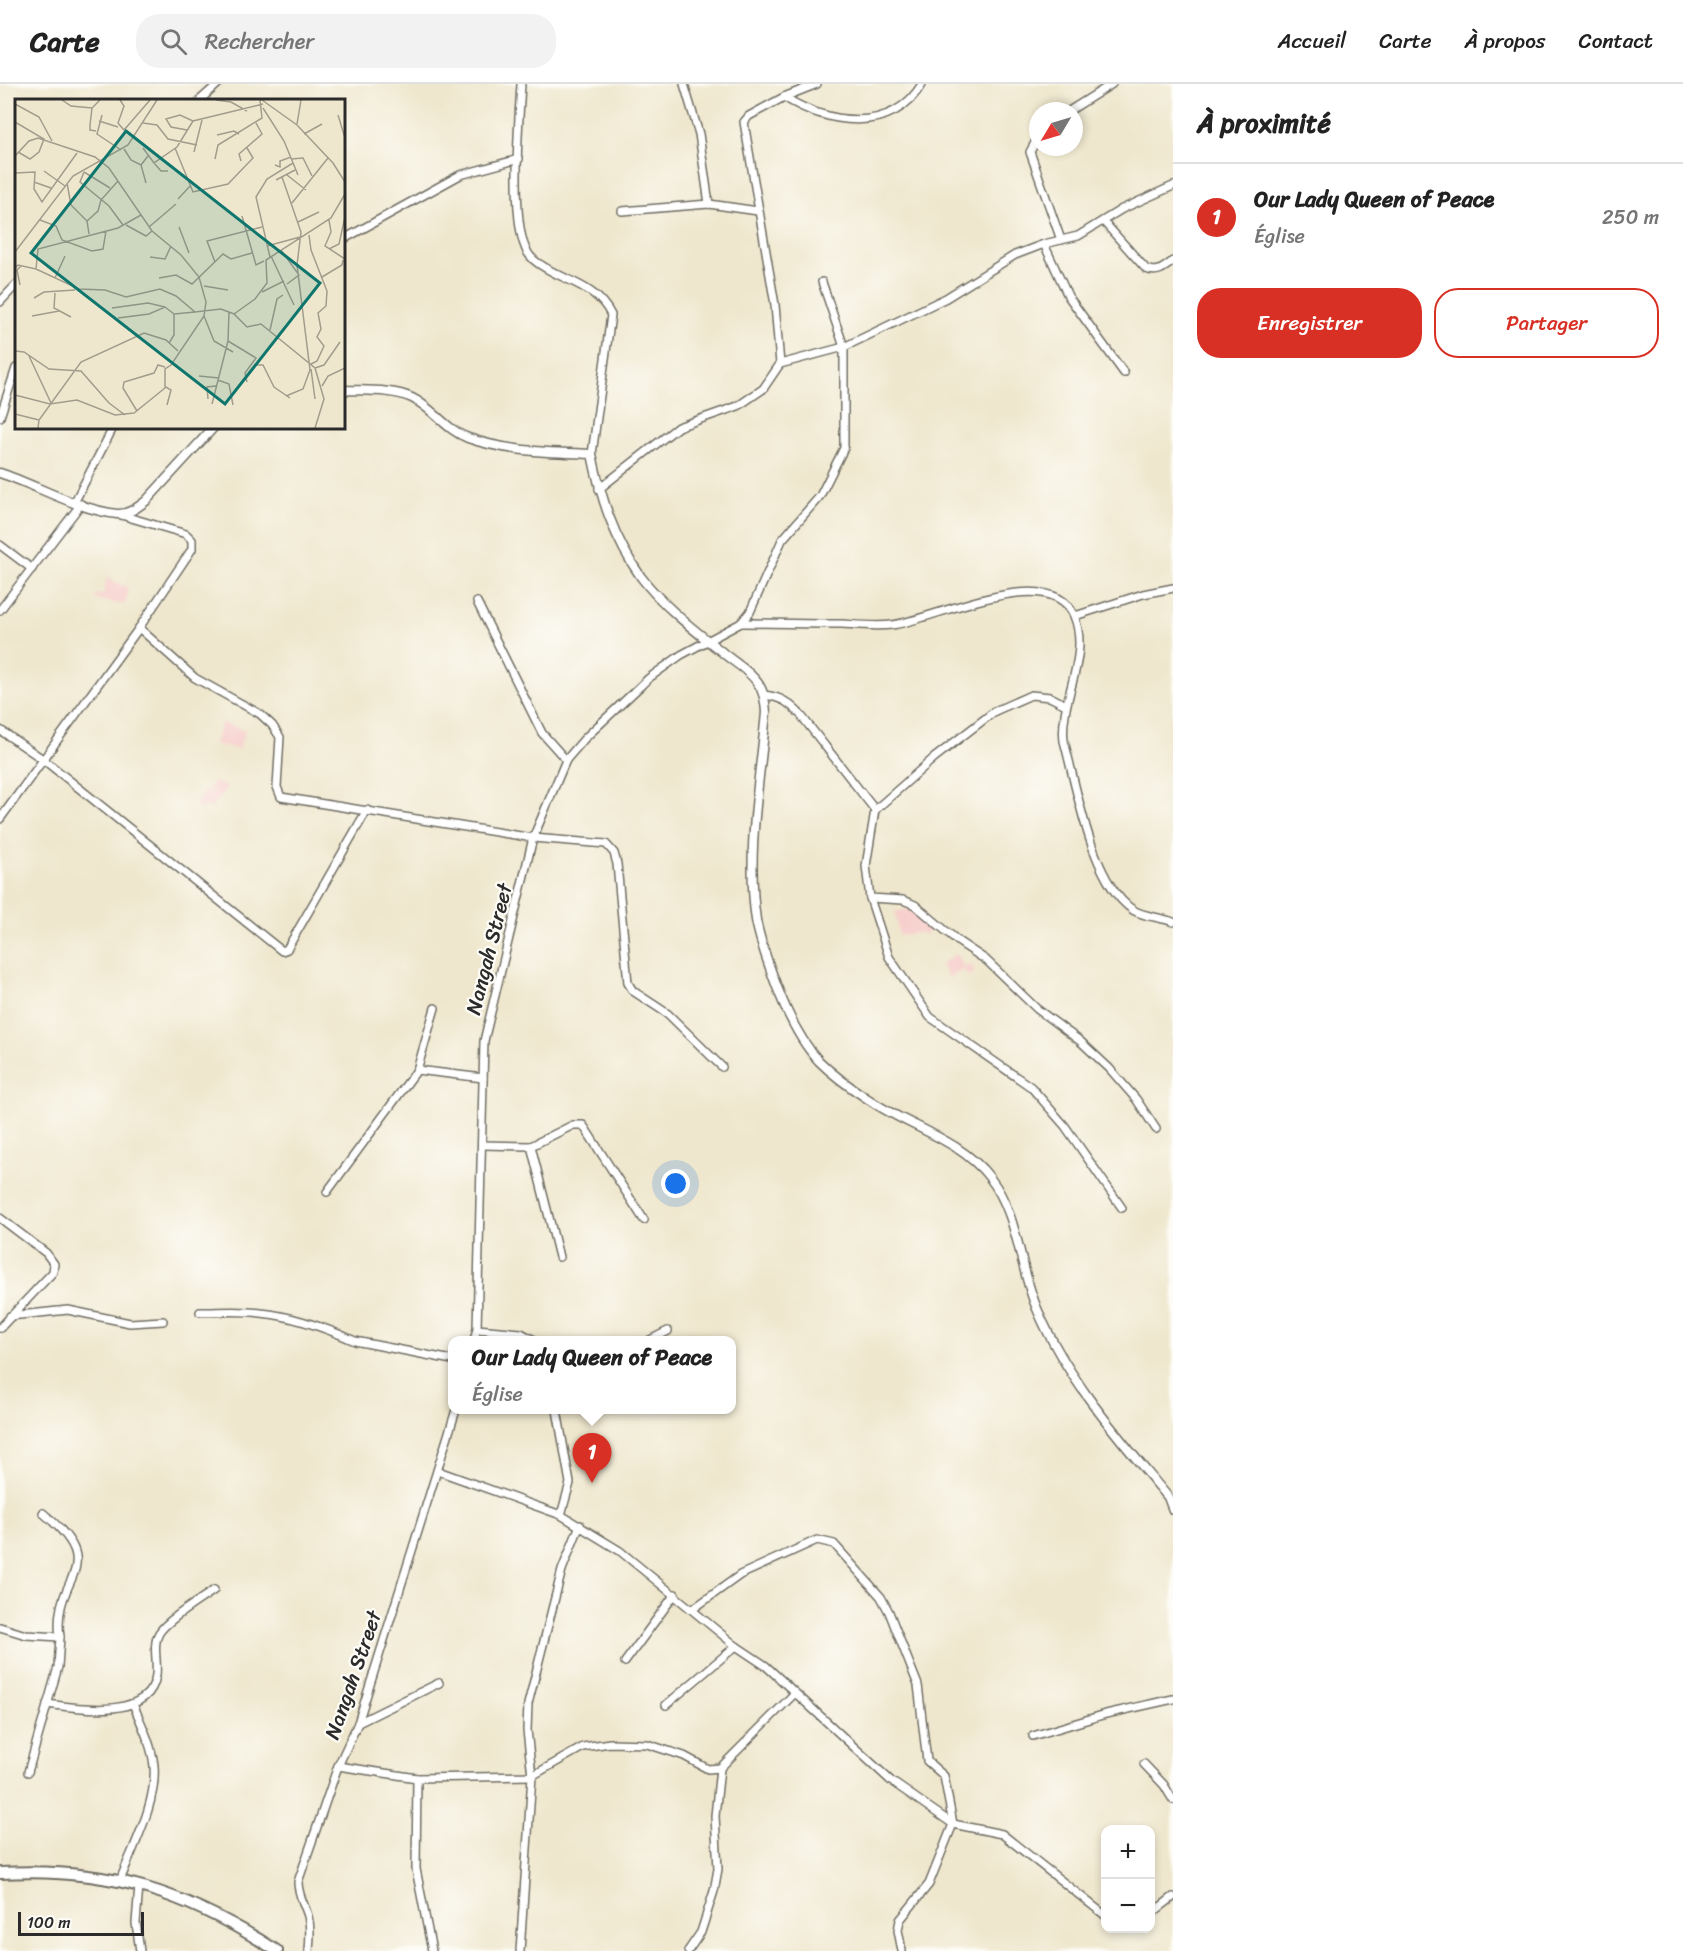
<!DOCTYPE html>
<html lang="fr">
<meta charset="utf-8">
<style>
:root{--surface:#fff;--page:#f2f2f2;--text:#222;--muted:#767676;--line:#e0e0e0;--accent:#d93025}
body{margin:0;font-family:Sriracha,sans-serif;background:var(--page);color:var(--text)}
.controls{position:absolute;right:18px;bottom:18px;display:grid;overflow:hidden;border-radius:12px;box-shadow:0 3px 9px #0003}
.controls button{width:54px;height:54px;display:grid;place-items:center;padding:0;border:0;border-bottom:2px solid var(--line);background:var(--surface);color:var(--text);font:30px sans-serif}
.compass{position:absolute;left:1029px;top:18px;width:54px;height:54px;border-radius:50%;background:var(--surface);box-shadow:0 3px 9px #0003;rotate:232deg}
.scale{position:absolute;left:18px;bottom:15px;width:126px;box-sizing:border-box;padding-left:6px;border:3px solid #2b2b2b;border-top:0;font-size:16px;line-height:21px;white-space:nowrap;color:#2b2b2b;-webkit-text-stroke:4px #fdfcf7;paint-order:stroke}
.you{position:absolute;left:676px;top:1100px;width:21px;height:21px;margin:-15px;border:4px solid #fff;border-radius:50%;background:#1a73e8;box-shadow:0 0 0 9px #1a73e833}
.badge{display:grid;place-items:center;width:39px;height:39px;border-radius:50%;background:var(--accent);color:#fff;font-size:20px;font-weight:700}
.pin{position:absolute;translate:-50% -50px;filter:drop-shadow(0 2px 3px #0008)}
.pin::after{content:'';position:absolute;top:32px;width:21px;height:18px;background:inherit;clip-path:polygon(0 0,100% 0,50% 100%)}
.popup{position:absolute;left:448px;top:1252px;width:288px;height:78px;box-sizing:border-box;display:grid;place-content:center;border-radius:12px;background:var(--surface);filter:drop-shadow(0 2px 4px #0005);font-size:20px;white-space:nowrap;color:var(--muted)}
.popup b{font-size:22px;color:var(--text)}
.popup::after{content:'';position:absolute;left:50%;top:100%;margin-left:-12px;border:12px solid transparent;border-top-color:var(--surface)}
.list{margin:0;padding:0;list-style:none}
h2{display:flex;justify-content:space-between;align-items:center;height:78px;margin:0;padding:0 24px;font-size:26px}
h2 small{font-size:20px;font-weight:400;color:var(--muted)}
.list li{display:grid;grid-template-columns:39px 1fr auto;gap:18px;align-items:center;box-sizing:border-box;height:108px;padding:0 24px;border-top:2px solid var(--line)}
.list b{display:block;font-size:22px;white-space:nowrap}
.list p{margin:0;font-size:20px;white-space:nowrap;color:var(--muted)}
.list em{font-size:20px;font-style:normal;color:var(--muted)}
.actions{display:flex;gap:12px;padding:18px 24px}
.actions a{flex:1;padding:14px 0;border:2px solid var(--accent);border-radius:24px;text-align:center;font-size:21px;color:var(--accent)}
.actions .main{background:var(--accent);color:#fff}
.icon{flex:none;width:33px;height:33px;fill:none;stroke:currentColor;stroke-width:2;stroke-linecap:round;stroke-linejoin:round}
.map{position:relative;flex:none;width:1173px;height:1867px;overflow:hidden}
header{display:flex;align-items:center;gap:36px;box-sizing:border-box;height:84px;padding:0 30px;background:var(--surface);border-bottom:2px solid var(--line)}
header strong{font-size:28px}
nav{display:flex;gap:33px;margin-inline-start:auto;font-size:21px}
.search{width:420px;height:54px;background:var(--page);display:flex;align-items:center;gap:15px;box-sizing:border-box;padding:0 21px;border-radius:24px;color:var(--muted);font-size:22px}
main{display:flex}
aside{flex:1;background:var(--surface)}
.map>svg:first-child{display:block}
</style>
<header>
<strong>Carte</strong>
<div class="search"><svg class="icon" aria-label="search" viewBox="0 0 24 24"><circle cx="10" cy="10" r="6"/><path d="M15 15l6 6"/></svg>Rechercher</div>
<nav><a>Accueil</a><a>Carte</a><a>À propos</a><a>Contact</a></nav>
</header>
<main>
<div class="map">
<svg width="1173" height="1867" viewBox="0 0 1173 1867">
<rect width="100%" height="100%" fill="#fdfcf7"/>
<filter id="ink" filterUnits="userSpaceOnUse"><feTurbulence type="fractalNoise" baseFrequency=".0167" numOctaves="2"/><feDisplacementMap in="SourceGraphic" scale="12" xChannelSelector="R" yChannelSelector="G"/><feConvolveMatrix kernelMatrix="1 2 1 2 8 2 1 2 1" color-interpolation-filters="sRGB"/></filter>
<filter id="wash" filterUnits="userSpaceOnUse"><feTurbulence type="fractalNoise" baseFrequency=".008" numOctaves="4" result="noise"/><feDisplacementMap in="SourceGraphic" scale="24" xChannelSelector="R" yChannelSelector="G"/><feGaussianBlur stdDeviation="1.35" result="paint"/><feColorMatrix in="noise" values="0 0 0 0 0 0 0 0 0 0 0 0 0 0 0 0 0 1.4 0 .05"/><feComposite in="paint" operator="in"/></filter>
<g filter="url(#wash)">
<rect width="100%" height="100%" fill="#efe7cd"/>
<!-- built -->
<g fill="#f7d0cd">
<path d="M 107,494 L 123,502 L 128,501 L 125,503 L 128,507 L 125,521 L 95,515 L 97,510 L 103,511 Z"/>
<path d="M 222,638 L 245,647 L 239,665 L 214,660 Z"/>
<path d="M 213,698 L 227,703 L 211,724 L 205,720 L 202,725 L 195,720 L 205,706 L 214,712 L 208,706 Z"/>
<path d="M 912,824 L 913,829 L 919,827 L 931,846 L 923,851 L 921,848 L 899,852 L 895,828 Z"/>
<path d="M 956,870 L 965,885 L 965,881 L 973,881 L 974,890 L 966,891 L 965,885 L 948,894 L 941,880 Z"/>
</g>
</g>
<g filter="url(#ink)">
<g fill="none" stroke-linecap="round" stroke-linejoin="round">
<!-- minor casing -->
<g stroke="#706d64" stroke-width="10">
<g id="minor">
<path d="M 521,0 C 519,35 510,142 528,169 C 530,173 537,179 541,181 C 566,198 596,201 611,231 L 592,370"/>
<path d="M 684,0 L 699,50 L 709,120"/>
<path d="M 784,13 L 817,0"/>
<path d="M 200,16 L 218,0"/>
<path d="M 1069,27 L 1112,0"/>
<path d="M 1038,53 L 1030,68 L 1061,156"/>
<path d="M 622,127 L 709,120 L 758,127"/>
<path d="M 1103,137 L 1146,185 C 1157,190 1164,184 1173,177"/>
<path d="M 344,155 L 460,91 L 519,75"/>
<path d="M 1044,160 L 1068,212 L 1124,289"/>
<path d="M 0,218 L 16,201"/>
<path d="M 780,280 L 844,263 L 946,214 L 1015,171 L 1044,160 L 1078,152 L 1122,125 L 1173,102"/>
<path d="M 0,333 L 16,284"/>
<path d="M 599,405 L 678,343 L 738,322 L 763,305 L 780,280 L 775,221 L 744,38 L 749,32 L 784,13 C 827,40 891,51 922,0"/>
<path d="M 75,417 L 113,344"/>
<path d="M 0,461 L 32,485"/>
<path d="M 477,518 L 542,649 L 566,676"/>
<path d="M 0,526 L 81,420"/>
<path d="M 1075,532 L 1143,510 L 1173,504"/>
<path d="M 741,539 C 775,539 808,540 842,540 C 858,541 876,543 892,541 C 934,536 1052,476 1074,532 C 1091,573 1059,615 1064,657 C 1077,704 1091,798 1133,826 C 1144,833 1161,833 1173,838"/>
<path d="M 139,544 L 195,594 L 260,630 L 272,641 L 280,653 L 277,703 L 281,713 L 533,754 L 606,760 L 614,769 L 617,780 L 628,899 L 633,907 L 668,930 L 722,983"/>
<path d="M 764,611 C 781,613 788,618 800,630 L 875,726"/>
<path d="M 1066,621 L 1050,613 L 1031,611 L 995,627 L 934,674 L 875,726 L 866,782 L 870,814 L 903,816 L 915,821 L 959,858 L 986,876 L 1037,925 L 1080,957 L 1109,984 L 1136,1015 L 1156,1045"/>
<path d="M 0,646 L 44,676 L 282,867 L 287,865 L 367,726"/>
<path d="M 0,735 L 139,544 L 192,465 L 192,456 L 186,450 L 121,431"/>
<path d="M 870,814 L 889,873 L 930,933 L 1031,1003 L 1065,1042 L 1122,1124"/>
<path d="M 417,986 L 483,994"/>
<path d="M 482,1061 L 531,1062 L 573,1041 L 583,1041 L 644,1136"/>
<path d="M 531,1062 L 559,1173"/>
<path d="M 327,1108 L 417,986 L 435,924"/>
<path d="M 0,1134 L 46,1169 L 54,1180 L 53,1188 L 0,1244"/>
<path d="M 200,1228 C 220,1228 241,1226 261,1229 C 293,1232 326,1244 355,1257 L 452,1276"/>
<path d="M 10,1232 L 68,1226 L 130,1239 L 163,1237"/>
<path d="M 477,1245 L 521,1249 L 534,1256"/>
<path d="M 474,1256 L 477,1245 L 484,957 L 533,754 L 566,676 L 585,654 L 649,594 L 681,571 L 741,539 L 750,528 L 782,456 L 820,412 L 844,364 L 844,263 L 822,198"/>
<path d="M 650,1256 L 668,1247"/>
<path d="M 557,1326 L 570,1399 L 561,1431"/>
<path d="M 438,1387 L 561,1431 L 620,1467 L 736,1562 L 766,1582 L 891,1697 L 953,1740 L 1002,1750 L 1106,1832"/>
<path d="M 693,1525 L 740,1491 L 817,1456 L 834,1460 L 881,1513 L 889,1528 L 918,1601 L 927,1677 L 944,1692 L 953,1740 L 929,1800 L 900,1836 L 898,1846 L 902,1867"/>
<path d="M 0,1543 L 26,1551 L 60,1553 C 51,1490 112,1486 43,1429"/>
<path d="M 625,1578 L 675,1510"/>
<path d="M 47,1620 C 77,1624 150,1637 156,1591 C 158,1577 152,1561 159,1549 C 168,1535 199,1517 214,1506"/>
<path d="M 666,1621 L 736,1562"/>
<path d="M 358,1639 L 439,1599"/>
<path d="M 1033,1652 L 1106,1630 L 1173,1615"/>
<path d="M 1144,1680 L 1164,1701 L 1173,1716"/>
<path d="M 338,1682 L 417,1694 L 532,1692 L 583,1663 L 610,1659 L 647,1660 L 684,1672 L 708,1685 L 720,1684"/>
<path d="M 28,1688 L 58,1583 L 60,1553"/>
<path d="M 417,1694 L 416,1785 L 432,1867"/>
<path d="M 120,1797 C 133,1762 157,1720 154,1682 C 152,1661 141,1639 133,1620"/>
<path d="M 139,1802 L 136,1839 L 140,1867"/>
<path d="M 1150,1831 L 1173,1813"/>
<path d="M 309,1867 C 310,1855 311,1843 308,1832 C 304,1819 298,1811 298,1798 L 338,1682 L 358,1639 L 456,1326"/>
<path d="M 520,1867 L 532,1692 L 527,1646 L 528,1620 L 562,1486 L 580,1441"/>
<path d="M 688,1867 L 701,1848 L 714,1807 L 718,1785 L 715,1732 L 720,1684 L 794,1610"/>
</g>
</g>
<!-- tertiary casing -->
<g stroke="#706d64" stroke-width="11">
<g id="tertiary">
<path d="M 344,306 C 365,307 393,305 412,314 C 433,324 446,346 468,354 C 508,368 550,368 592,370 C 601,415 614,455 641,493 C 662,521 694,546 722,568 C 733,578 748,585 757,598 C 764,607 765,617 766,628 C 760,696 746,767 756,836 C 760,858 769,882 777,903 C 787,929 800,957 819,977 C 833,991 851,1004 868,1015 C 908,1043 959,1054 990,1094 C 1019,1131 1019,1185 1038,1227 C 1068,1297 1120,1355 1168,1413 L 1173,1426"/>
<path d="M 0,389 C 36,401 79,426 117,430 C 128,431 138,423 146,417 L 213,344"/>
</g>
</g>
<!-- trunk casing -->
<g stroke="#706d64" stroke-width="14">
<path id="trunk" d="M 0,1789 C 109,1783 186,1808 277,1867"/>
</g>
<!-- minor -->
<use href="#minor" stroke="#fff" stroke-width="7"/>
<!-- tertiary -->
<use href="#tertiary" stroke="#fff" stroke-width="8"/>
<!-- trunk -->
<use href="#trunk" stroke="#fff" stroke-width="10"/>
</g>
</g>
<g text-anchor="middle" stroke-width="4.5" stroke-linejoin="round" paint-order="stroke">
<!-- street labels -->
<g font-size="21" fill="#2b2b2b" stroke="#fdfcf7">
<text transform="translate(489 865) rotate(-76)" y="7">Nangah Street</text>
<text transform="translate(353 1591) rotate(-71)" y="7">Nangah Street</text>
</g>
</g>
<!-- overview -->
<g transform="translate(15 15)">
<rect width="330" height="330" fill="#efe7cd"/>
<path fill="none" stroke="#a19c8c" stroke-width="1.5" d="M 47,1 L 56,7 L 77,9M 105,1 L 109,7 L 103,24 L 109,31 L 135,1M 201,1 L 216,3 L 232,12M 247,1 L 282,26 L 318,64 L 330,83M 0,5 L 24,18 L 37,42M 248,9 L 269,42 L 283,76M 87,16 L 82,35 L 106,51M 323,16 L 330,39M 84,22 L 103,28M 0,23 L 29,40 L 24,53 L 15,60 L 3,53M 128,24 L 142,26 L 153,40 L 182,46M 282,25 L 286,1M 172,31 L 156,28 L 151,20 L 165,16 L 178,22M 81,32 L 75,31 L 75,26 L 77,9 L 85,1M 289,35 L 307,25M 202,36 L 219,32 L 224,35M 128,49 L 139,64M 160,49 L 178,93 L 213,85 L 238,59 L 232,49M 109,50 L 116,61 L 126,66M 179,53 L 187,21M 0,57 L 14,42 L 23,39 L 80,58 L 94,69 L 137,132 L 166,156 L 184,178 L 191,203 L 189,217 L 156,266 L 150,270 L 150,289 L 119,314 L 100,316 L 62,301 L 35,305 L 0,296M 200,60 L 203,46 L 247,19 L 245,1M 276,60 L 288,59 L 297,77M 226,62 L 224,55 L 247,35 L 241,24M 260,66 L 265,68 L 265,62 L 276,58M 29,72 L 50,87M 153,72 L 146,72 L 139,64 L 162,48 L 178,22 L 248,5M 69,73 L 65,83 L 94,107 L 108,126M 69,73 L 95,89M 0,74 L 20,73 L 19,90 L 27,103 L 62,54M 272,76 L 291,91M 267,78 L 286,133 L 282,166 L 295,271 L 288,290 L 271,297M 261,81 L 280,71M 19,83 L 36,89M 52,84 L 56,106 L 72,122 L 74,135M 131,84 L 126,66 L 133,57M 163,100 L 176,86M 277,104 L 313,59M 227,117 L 241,166 L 249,162M 25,121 L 41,127 L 47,141 L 77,152 L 88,150 L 91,132M 314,121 L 316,133 L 310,147 L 330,160M 72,122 L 83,112 L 86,101 L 103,82M 283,123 L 304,113M 111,126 L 131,137 L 137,132M 134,128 L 161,105M 164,128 L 174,154M 294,136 L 296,151 L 312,192 L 311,207 L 303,214 L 306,230 L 302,238 L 309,247 L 302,262 L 296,265M 252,147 L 285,138M 314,150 L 324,145 L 330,118M 266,151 L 284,176 L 272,185M 0,153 L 58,77 L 113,46 L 142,1M 256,157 L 279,206M 135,158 L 150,160 L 156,147M 255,158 L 241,98 L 252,80 L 278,64M 200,163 L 192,142 L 247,128M 0,169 L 3,166 L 21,170 L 64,190 L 90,191 L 111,198 L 145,190 L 161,197 L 180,213 L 206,210 L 219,215 L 232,228 L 246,225 L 300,269 L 309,300 L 300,329M 21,170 L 23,150 L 103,129 L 126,116M 307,178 L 327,166 L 328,161M 40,179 L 50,157M 144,179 L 161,176 L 177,185 L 208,155 L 216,160 L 237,154M 5,186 L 2,171 L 6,167M 189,187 L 213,191M 247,193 L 269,182M 40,194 L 39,209 L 56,218M 19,199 L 29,193 L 60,191M 97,209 L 133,204 L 150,208M 214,213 L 213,242 L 241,259 L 230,274 L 232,283M 159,215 L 180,213M 219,215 L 240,200 L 252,184 L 251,161 L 316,119 L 330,95M 17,217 L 44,212M 189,217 L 199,242 L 218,253M 103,219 L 134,215 L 150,208 L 159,215 L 159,236 L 154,244M 255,231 L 262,200 L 268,196M 0,252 L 9,253 L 34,270 L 66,272 L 94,304 L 110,316M 14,257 L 36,304M 240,266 L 248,266 L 259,288 L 275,299M 300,269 L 309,266 L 325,243M 296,270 L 300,300M 184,277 L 204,279M 203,281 L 214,285 L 218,306M 307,287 L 313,277 L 330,269M 151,288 L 156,291 L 152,306M 193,300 L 192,288 L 201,287M 197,305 L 213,242M 122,312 L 108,289 L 109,283 L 139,274 L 143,266 L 150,268M 0,315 L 24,321M 23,329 L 24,321 L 66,263 L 129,234 L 151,241 L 163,252"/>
<path fill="#0f766e" fill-opacity="0.15" stroke="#0f766e" stroke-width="3" d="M 111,32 L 305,184 L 210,305 L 16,154 Z"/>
<rect width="330" height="330" fill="none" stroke="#2b2b2b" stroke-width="3"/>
</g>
</svg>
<div class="controls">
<button>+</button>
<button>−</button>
</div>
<svg class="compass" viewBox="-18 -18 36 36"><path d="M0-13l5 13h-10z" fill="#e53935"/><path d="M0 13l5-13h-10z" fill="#767676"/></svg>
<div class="scale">100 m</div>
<div class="you"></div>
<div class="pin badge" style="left:592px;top:1399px">1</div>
<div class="popup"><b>Our Lady Queen of Peace</b>Église</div>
</div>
<aside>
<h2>À proximité<small></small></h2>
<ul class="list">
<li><span class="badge">1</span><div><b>Our Lady Queen of Peace</b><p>Église</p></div><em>250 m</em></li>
</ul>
<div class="actions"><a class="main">Enregistrer</a><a>Partager</a></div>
</aside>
</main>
